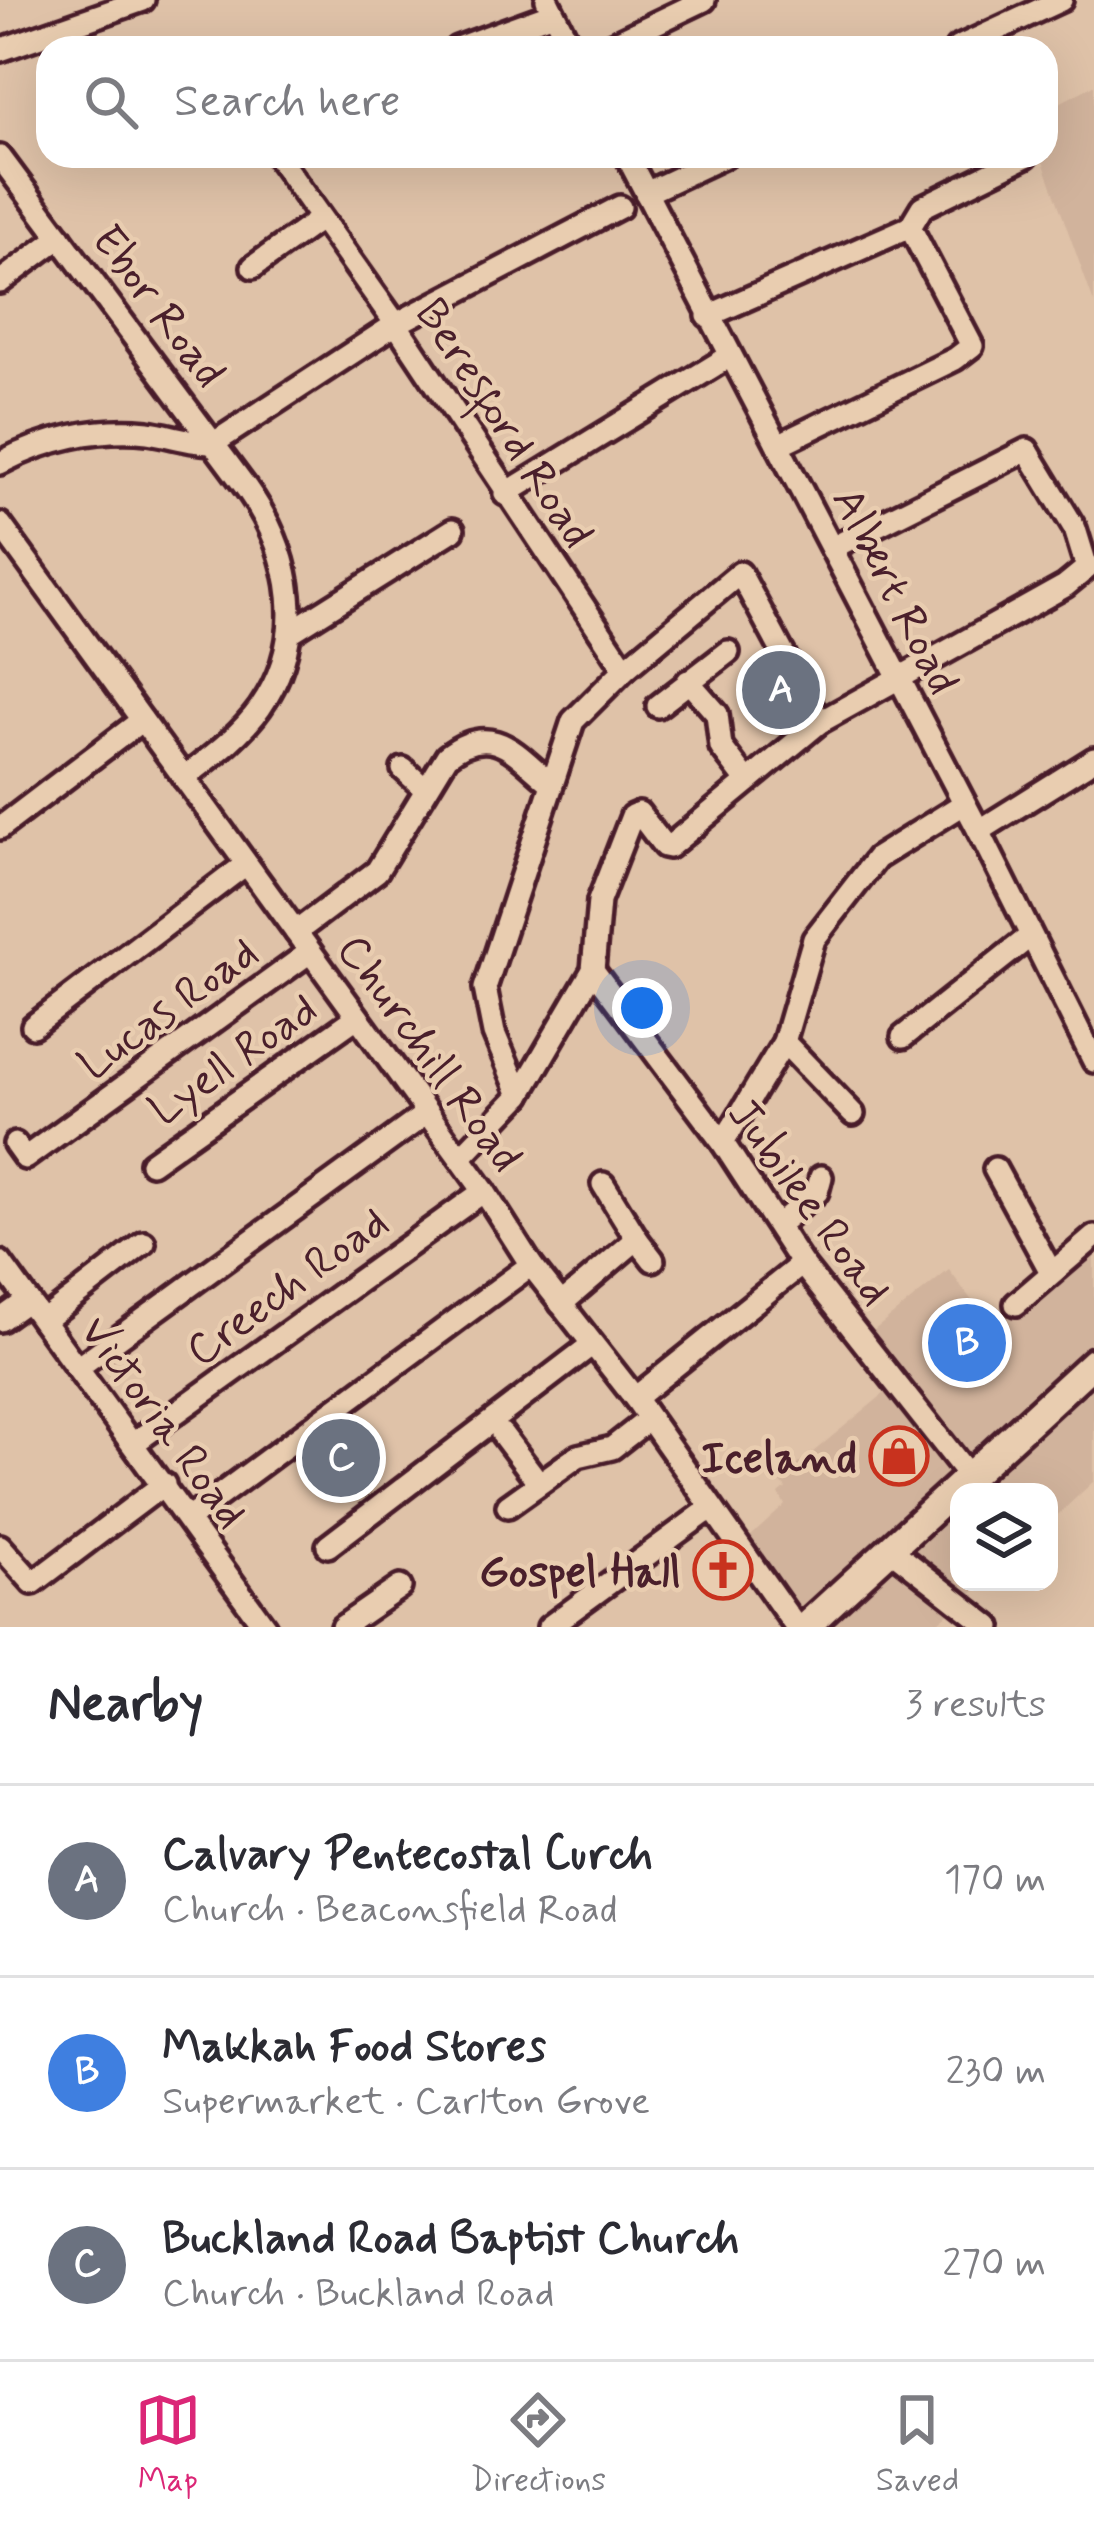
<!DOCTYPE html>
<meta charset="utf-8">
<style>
:root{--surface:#fff;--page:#f2f2f3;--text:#2b2b33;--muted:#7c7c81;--line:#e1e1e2;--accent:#db2777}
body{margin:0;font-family:Mynerve,sans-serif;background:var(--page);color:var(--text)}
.controls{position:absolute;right:36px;bottom:36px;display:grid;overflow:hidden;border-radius:24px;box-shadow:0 12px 48px #0002}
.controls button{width:108px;height:108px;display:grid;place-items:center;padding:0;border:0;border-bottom:3px solid var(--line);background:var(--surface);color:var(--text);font:60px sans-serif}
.you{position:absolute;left:642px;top:1008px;width:42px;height:42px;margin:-30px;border:9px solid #fff;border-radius:50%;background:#1a73e8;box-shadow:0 0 0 18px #1a73e833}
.badge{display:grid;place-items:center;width:78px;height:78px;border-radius:50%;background:var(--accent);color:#fff;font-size:39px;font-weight:700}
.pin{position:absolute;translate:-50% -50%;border:6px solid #fff;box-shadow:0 3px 12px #0006}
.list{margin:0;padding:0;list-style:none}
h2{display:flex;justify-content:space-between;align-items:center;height:156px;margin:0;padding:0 48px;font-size:51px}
h2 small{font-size:39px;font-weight:400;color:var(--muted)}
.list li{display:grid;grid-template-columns:78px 1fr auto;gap:36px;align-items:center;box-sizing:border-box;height:192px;padding:0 48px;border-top:3px solid var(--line)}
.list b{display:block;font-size:45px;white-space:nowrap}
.list p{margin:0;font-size:39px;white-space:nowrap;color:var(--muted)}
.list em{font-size:39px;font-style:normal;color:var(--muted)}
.icon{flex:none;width:66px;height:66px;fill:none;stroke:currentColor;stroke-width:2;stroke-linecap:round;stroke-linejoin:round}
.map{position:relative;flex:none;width:1094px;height:1627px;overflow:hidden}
.search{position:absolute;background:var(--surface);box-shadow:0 12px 48px #0002;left:36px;right:36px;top:36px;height:132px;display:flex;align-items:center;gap:30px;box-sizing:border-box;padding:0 42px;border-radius:36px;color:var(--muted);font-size:45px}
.sheet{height:732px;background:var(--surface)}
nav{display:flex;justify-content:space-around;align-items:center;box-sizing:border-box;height:168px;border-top:3px solid var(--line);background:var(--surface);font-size:33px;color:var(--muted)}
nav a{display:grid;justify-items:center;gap:6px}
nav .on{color:var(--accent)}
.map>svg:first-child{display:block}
</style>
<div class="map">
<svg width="1094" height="1627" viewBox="0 0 1094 1627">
<rect width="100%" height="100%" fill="#dfc2a8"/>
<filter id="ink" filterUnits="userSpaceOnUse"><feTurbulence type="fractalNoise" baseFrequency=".00833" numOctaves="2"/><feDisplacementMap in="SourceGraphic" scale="24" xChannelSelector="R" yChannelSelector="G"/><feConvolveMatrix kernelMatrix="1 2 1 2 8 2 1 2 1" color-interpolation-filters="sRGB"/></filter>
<g filter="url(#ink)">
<!-- built -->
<g fill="#d1b39c">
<path d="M 1094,85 L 1094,303 L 1041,156 L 1046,156 L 1046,110 Z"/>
<path d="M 1094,1237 L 1094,1481 L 1049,1523 L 1049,1492 L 959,1492 L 959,1582 L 986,1582 L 932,1627 L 796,1627 L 739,1547 L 785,1505 L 779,1494 L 786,1488 L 779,1480 L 897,1383 L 863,1339 L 949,1270 L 991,1326 Z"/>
</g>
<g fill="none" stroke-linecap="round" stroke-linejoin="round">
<!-- minor casing -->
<g stroke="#4a1f2b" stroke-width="30">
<g id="minor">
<path d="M 547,0 L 571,48"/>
<path d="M 457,48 L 553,13"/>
<path d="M 604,48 L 704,0"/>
<path d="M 957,48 L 1061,0"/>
<path d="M 0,50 L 143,0"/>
<path d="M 277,156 L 396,324 L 625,669"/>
<path d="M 627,156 L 979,831 L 1094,1061"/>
<path d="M 0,157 L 247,489 C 293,554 309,638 260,708 C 240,736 211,757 184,778"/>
<path d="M 646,193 L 725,156"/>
<path d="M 253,267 L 320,219"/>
<path d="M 0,282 L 60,237"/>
<path d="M 708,316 L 910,227 L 922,207 L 1026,156"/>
<path d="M 214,443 L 396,324 L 620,207"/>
<path d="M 778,445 L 955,359 L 972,346 L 910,227"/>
<path d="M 0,463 C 45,439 97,427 148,432 C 170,435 191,443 214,443"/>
<path d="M 505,494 L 730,356"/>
<path d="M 0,524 L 484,1191 L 531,1265 L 635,1398 L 796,1627"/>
<path d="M 289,633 L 453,530"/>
<path d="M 688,681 L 717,714 L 721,747 L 747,781"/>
<path d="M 658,706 L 728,652"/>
<path d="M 403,769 L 426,790"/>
<path d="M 0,828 L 142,720"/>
<path d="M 979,831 L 1094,759"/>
<path d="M 296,932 L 377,871 L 447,756 C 494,719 518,757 552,784"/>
<path d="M 593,970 L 723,1143 L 802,1264 L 969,1476"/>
<path d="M 33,1026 L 246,864"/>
<path d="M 903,1037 L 1029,937"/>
<path d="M 784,1042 L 853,1114"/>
<path d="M 520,1095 L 494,1033 L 485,988 L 573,721 L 625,669 L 740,573 L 820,722"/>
<path d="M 723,1143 L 784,1042 L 814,939 L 877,858 L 962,805"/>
<path d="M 15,1144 L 25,1158 L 310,952"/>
<path d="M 460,1158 L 520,1095 L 593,970 L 599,901 L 632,816 L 639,813 L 664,846 L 669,847 L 820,722 L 1065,586 L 1087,568 L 1075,529 L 1027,450 L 832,548"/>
<path d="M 151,1163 L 357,1017"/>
<path d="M 995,1169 L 1051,1272"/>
<path d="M 778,1225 L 817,1192 L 821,1177"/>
<path d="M 637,1239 L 653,1260"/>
<path d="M 0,1262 L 265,1627"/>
<path d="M 561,1304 L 637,1239 L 603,1184"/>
<path d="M 1016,1304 L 1094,1237"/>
<path d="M 0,1320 L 28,1300"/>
<path d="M 43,1321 L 144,1243"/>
<path d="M 77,1368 L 427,1113"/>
<path d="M 635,1398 L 802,1264"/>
<path d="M 502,1434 L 539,1483"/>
<path d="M 134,1443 L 484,1191"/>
<path d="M 508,1506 L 578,1456 L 612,1448 L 649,1419"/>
<path d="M 189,1518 L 531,1265"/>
<path d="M 0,1546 L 33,1583 L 164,1484"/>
<path d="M 328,1546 L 590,1346"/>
<path d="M 889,1548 L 990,1627"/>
<path d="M 342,1627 L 400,1587"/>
<path d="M 549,1627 L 711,1508"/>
</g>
</g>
<!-- major casing -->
<g stroke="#4a1f2b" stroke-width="36">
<path id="major" d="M 805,1627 L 1094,1362"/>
</g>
<!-- minor -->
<use href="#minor" stroke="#e9cdb0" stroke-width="21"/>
<!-- major -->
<use href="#major" stroke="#e9cdb0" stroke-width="27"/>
</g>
</g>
<!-- icons -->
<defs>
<g id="shop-ring" transform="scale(3)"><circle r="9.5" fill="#e9cdb0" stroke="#c8321e" stroke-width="1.5"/><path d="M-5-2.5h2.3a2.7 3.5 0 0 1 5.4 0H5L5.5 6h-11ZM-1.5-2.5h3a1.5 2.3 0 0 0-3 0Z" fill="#c8321e"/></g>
<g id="church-ring" transform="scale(3)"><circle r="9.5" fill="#e9cdb0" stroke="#c8321e" stroke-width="1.5"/><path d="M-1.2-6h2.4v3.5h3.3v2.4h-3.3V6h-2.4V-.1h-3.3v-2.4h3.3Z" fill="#c8321e"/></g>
</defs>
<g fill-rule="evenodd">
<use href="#shop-ring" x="899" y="1456"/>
<use href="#church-ring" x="723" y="1570"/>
</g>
<g text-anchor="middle" stroke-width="9" stroke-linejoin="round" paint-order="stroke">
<!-- street labels -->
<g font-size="45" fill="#4a1f2b" stroke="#e9cdb0">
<text transform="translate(160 305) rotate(53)" y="16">Ebor Road</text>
<text transform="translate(506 422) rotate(57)" y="16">Beresford Road</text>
<text transform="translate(897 590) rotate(63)" y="16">Albert Road</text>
<text transform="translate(167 1007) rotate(-36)" y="16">Lucas Road</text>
<text transform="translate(431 1052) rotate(54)" y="16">Churchill Road</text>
<text transform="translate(232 1058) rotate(-35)" y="16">Lyell Road</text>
<text transform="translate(811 1201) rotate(54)" y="16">Jubilee Road</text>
<text transform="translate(286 1285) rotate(-36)" y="16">Creech Road</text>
<text transform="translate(165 1421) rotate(54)" y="16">Victoria Road</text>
</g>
<!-- poi labels -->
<g font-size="45" font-weight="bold" fill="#4a1f2b" stroke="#e9cdb0" text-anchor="end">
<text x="857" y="1472">Iceland</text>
<text x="681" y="1586">Gospel Hall</text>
</g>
</g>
</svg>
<div class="controls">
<button><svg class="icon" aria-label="layers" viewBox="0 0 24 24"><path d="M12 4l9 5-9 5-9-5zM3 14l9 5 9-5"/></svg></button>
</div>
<div class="you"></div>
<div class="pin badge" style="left:781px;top:690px;background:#6b7280">A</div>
<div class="pin badge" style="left:967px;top:1343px;background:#3f7fe0">B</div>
<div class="pin badge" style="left:341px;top:1458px;background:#6b7280">C</div>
<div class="search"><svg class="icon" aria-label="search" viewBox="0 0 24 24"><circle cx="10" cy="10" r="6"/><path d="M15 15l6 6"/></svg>Search here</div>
</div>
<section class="sheet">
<h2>Nearby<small>3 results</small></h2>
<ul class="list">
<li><span class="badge" style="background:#6b7280">A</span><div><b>Calvary Pentecostal Curch</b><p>Church · Beaconsfield Road</p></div><em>170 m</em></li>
<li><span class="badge" style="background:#3f7fe0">B</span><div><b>Makkah Food Stores</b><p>Supermarket · Carlton Grove</p></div><em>230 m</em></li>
<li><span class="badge" style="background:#6b7280">C</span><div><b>Buckland Road Baptist Church</b><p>Church · Buckland Road</p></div><em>270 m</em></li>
</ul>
</section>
<nav>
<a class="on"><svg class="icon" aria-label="map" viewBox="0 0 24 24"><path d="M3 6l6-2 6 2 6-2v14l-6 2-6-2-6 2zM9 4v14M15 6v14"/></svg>Map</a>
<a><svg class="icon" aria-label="directions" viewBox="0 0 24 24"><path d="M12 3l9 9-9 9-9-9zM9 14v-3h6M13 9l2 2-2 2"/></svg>Directions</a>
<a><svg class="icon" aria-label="saved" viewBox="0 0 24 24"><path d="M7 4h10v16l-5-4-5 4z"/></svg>Saved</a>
</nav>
